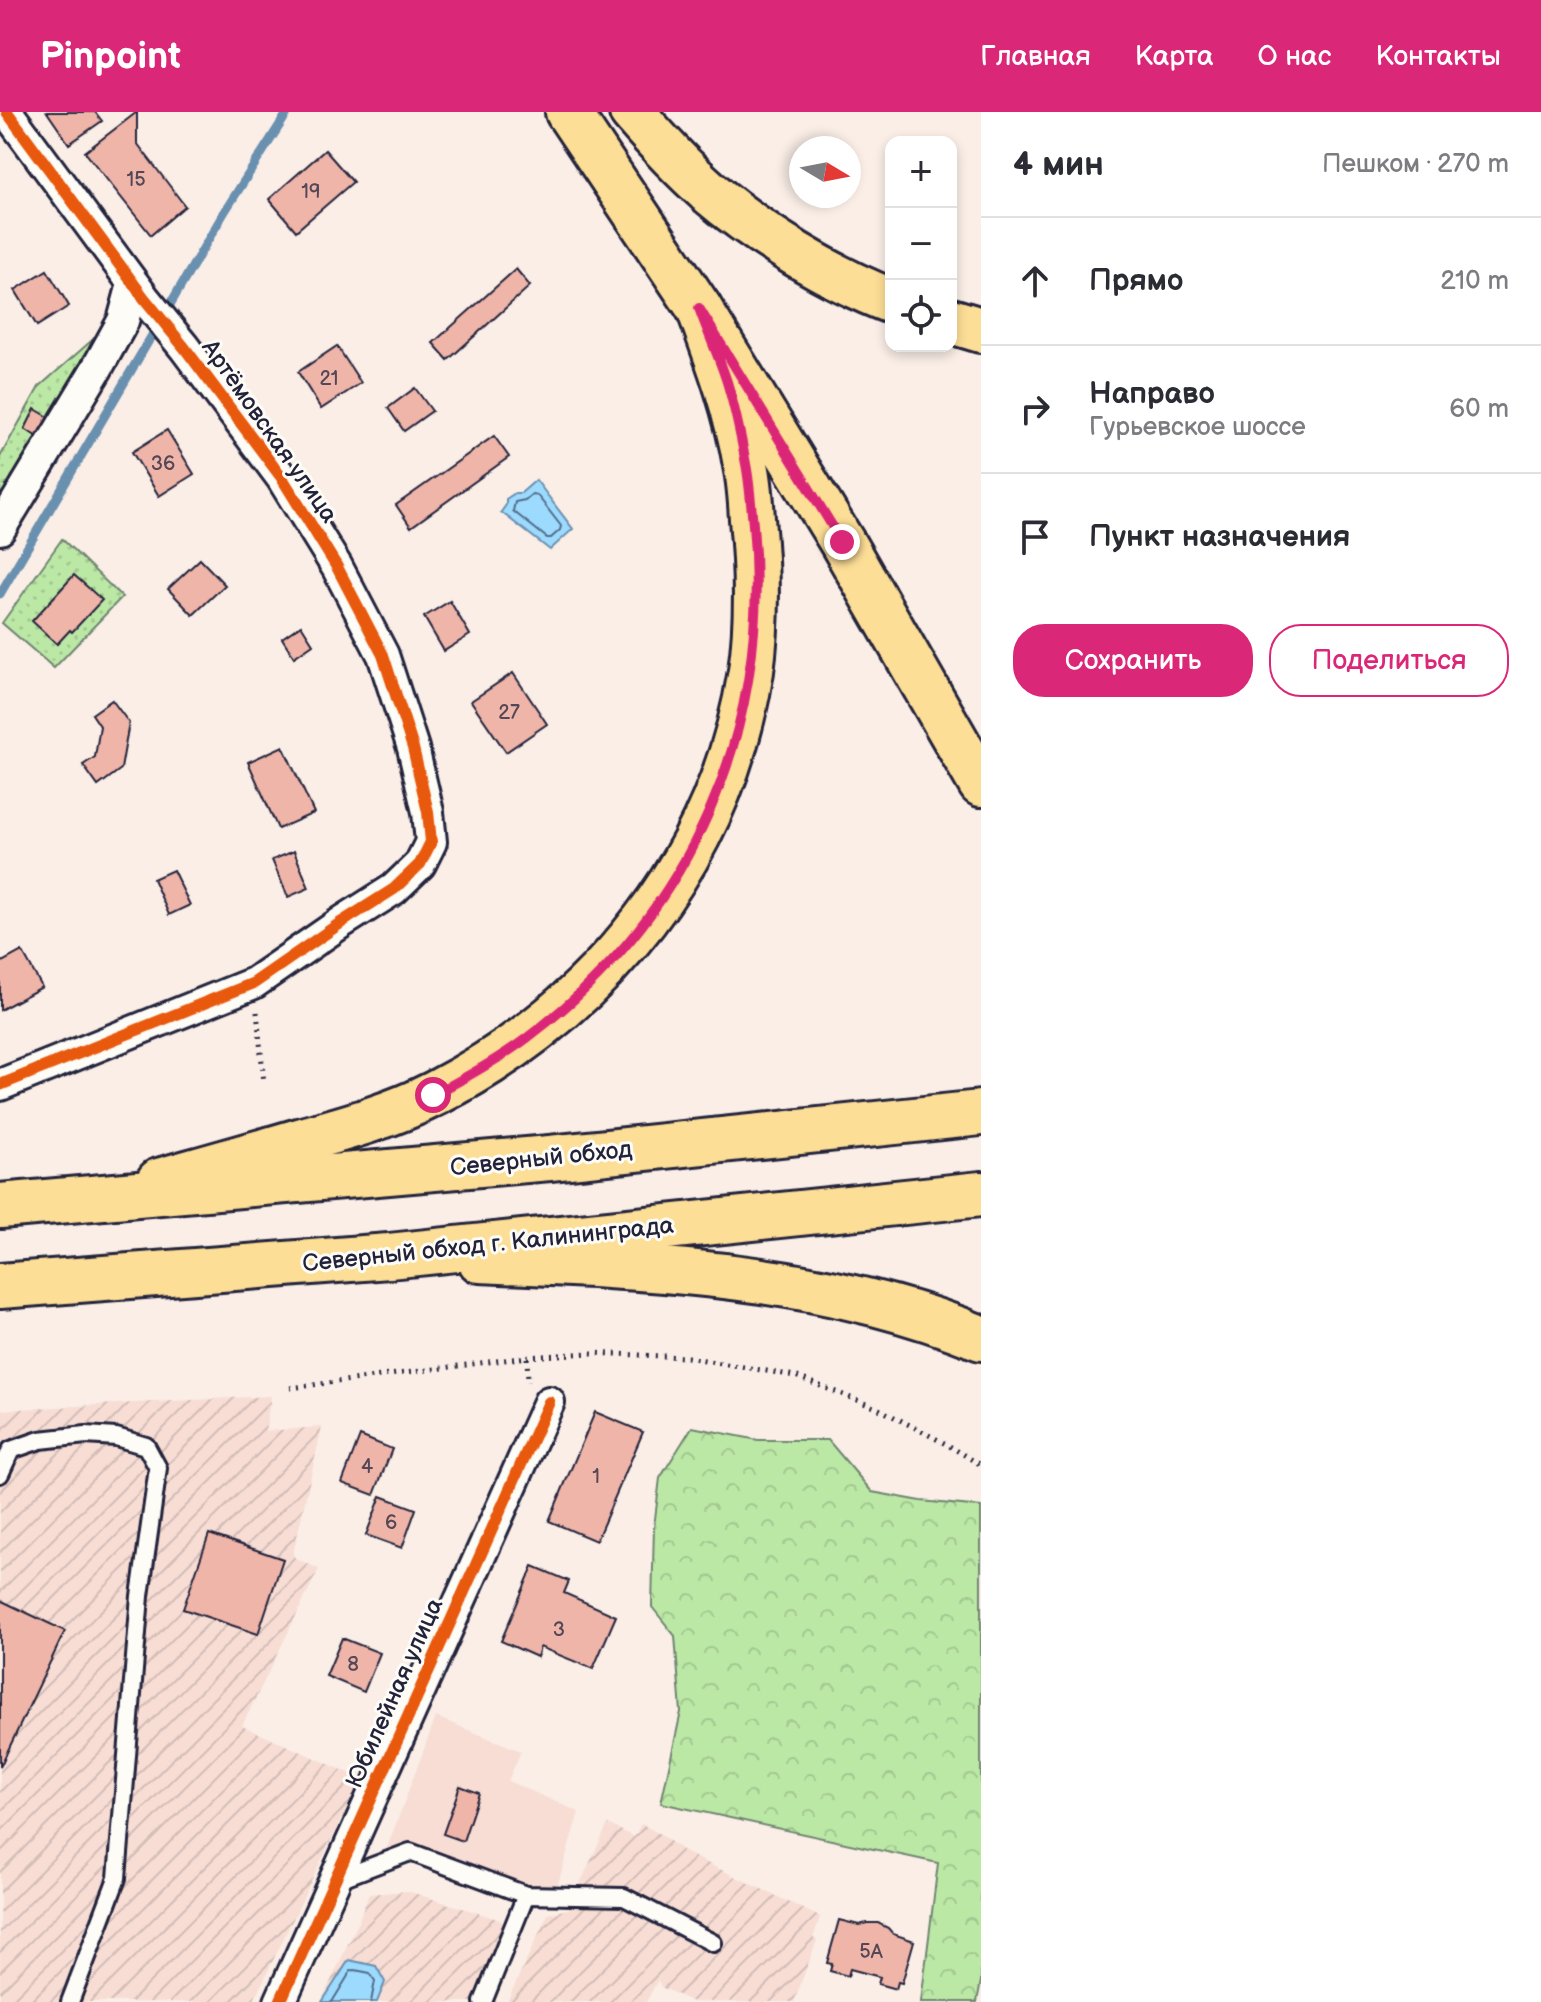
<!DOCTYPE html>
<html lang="ru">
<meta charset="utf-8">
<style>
:root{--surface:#fff;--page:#f7f7f7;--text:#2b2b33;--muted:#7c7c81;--line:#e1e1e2;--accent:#db2777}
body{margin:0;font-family:"Balsamiq Sans",sans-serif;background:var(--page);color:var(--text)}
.controls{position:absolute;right:24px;top:24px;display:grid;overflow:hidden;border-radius:16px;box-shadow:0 4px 12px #0003}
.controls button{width:72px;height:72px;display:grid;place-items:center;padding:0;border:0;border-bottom:2px solid var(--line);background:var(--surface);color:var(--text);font:40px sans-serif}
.compass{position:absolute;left:789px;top:24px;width:72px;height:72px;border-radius:50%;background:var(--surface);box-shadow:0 4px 12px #0003;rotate:100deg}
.stop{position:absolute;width:24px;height:24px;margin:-18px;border:6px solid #db2777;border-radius:50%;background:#fff}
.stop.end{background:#db2777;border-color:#fff;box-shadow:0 2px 8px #0008}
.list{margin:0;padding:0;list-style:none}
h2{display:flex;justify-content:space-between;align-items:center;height:104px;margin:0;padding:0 32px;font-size:34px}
h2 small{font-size:26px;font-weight:400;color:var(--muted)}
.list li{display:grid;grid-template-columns:52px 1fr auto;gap:24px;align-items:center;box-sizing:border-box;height:128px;padding:0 32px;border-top:2px solid var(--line)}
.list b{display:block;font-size:30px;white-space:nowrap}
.list p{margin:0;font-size:26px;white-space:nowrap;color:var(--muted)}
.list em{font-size:26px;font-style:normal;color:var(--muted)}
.actions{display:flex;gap:16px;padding:24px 32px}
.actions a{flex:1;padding:18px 0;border:2px solid var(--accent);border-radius:32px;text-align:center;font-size:28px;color:var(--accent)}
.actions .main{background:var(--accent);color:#fff}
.icon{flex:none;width:44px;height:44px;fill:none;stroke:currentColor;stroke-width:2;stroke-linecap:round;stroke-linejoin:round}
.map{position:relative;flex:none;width:981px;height:1890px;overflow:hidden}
header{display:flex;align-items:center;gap:48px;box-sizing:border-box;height:112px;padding:0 40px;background:var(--accent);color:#fff}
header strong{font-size:38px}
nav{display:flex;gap:44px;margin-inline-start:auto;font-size:28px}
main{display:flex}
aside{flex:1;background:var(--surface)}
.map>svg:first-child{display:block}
</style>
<header>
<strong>Pinpoint</strong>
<nav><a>Главная</a><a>Карта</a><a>О нас</a><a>Контакты</a></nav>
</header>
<main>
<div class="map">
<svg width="981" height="1890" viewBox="0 0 981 1890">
<defs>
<pattern id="industrial-furrows" width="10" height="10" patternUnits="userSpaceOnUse" patternTransform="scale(2)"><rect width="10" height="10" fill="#f7ddd4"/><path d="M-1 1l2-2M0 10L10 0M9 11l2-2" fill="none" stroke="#d3bdb7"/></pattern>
<pattern id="forest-crowns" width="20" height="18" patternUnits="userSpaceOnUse" patternTransform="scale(2)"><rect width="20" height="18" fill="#bce8a6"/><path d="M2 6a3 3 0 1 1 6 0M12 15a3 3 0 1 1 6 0" fill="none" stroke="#a1c790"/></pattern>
<pattern id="garden-dots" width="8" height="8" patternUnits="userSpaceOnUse" patternTransform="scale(2)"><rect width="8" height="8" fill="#bce8a6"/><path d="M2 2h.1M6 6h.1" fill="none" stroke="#a1c790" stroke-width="1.8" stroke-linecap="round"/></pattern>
</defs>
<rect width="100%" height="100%" fill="#faeee7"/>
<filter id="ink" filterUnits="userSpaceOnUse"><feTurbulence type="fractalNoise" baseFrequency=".0125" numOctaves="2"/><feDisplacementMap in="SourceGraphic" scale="16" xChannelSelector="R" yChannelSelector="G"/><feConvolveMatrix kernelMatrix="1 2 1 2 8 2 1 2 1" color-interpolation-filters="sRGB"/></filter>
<g filter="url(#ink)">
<!-- built -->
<path fill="#f7ddd4" d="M 436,1605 L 521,1639 L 508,1669 L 579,1700 L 554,1785 L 384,1744 Z"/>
<!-- industrial -->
<g fill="url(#industrial-furrows)">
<path d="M 271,1284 L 265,1319 L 322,1315 L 293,1442 L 295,1446 L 319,1457 L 242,1614 L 361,1666 L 253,1890 L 0,1890 L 0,1298 Z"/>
<path d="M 608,1712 L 634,1725 L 641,1712 L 660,1722 L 686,1741 L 820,1805 L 813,1826 L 817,1828 L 794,1890 L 693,1890 L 661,1875 L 658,1868 L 646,1890 L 507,1890 L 548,1802 L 568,1797 Z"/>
<path d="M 407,1779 L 501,1808 L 505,1817 L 475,1890 L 321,1890 L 357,1813 L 369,1782 Z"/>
</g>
<!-- forest -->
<path fill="url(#forest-crowns)" stroke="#6f8570" stroke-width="2" d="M 692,1315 L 758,1328 L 828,1328 L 872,1380 L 921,1389 L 981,1395 L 981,1869 L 977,1890 L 921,1890 L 938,1751 L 661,1691 L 681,1600 L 675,1524 L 652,1495 L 654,1415 L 660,1366 Z"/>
<!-- garden -->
<g fill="url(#garden-dots)" stroke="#6f8570" stroke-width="2">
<path d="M 107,215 L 0,408 L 0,345 L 39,275 Z"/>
<path d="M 62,427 L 122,485 L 54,556 L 2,511 Z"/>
</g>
<!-- water -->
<g fill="#9cdafe" stroke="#6b90b0" stroke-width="2">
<path d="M 536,368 L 573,417 L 550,438 L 501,400 L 506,393 L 506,387 L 515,381 L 521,381 Z"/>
<path d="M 349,1848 L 376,1854 L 385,1870 L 377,1890 L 322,1890 Z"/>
</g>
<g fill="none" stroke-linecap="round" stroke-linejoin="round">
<!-- shore -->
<g stroke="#536c89" stroke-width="2">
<path d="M 532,382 L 537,383 L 561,414 L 560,418 L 551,426 L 547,426 L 513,399 L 515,390 L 525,388 Z"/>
<path d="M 332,1890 L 351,1859 L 355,1858 L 370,1861 L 375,1869 L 371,1890"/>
</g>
<!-- stream -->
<path stroke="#6b90b0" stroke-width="9" d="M 0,482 L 225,99 L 288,0"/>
</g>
<!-- building -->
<g fill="#efb5a9" stroke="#22223b" stroke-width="2">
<path d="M 47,0 L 95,0 L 102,9 L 69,32 Z"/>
<path d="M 137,0 L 137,31 L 185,94 L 151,123 L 85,40 Z"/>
<path d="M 325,38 L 353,70 L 296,119 L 269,87 Z"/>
<path d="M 516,157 L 530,174 L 448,248 L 433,231 Z"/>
<path d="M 47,158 L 69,194 L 37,214 L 15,178 Z"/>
<path d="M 337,234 L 361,271 L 321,297 L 298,260 Z"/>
<path d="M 415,276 L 432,299 L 404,319 L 388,296 Z"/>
<path d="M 35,297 L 54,308 L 42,328 L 25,317 Z"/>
<path d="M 167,318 L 194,362 L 159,384 L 132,340 Z"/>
<path d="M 494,324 L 509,345 L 411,415 L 396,393 Z"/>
<path d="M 200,447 L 225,473 L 193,503 L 168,477 Z"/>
<path d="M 74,463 L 102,488 L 72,520 L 70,518 L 57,532 L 32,509 Z"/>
<path d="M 450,489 L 470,523 L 444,539 L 424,505 Z"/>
<path d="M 301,513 L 313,532 L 294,545 L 282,526 Z"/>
<path d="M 513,561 L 547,612 L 506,640 L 471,589 Z"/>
<path d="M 112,588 L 129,611 L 121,657 L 98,674 L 83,653 L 95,645 L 100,614 L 92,602 Z"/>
<path d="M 283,634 L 314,701 L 278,717 L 248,650 Z"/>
<path d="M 294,739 L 309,776 L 288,785 L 272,748 Z"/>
<path d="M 173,758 L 190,793 L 169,803 L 153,767 Z"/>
<path d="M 22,839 L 42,875 L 0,898 L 0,851 Z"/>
<path d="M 595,1300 L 643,1320 L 596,1429 L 549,1409 Z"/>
<path d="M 360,1324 L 392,1337 L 374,1383 L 342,1371 Z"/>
<path d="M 381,1384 L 416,1397 L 402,1436 L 366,1423 Z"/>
<path d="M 209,1422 L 283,1447 L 258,1522 L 183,1497 Z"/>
<path d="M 533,1454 L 569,1469 L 564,1481 L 616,1504 L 593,1557 L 540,1535 L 537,1545 L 501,1529 Z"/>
<path d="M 0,1488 L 65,1519 L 0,1655 Z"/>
<path d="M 342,1526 L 380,1541 L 364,1580 L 326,1564 Z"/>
<path d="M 460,1674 L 479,1681 L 463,1729 L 443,1722 Z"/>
<path d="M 839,1808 L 859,1813 L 867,1811 L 878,1811 L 888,1816 L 893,1822 L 914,1829 L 902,1871 L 898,1870 L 896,1877 L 878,1872 L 880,1865 L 850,1857 L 848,1864 L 830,1859 L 832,1852 L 827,1851 Z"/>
</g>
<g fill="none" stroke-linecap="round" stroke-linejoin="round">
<!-- service casing -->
<g stroke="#22223b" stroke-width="22">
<g id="service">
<path d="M 0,1362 L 11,1338 L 40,1328 L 86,1323 L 116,1325 L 146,1334 L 158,1356 L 140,1484 L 117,1766 L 70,1890"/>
<path d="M 336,1768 L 410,1740 L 526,1783 L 624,1785 L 713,1831"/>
<path d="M 483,1890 L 526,1783"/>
</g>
</g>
<!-- minor casing -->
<g stroke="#22223b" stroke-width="36">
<g id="minor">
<path d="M 0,417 L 96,258 L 123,209 L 133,172"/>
<path d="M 0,973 L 254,871 L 342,810 L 394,777 L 420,752 L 431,730 L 428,700 L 413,636 L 383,543 L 337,455 L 282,366 L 184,235 L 144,186 L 7,0"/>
<path d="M 280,1890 L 549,1290"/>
</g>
</g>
<!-- primary casing -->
<g stroke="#22223b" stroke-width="50">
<g id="primary">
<path d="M 568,0 L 699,196 L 842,430 L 981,672"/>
<path d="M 632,0 C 656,28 681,55 708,79 C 758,122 830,166 891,189"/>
<path d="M 951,209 L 981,218"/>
<path d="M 159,1069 C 205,1056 252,1043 299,1029 C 346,1016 393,1003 436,981 C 602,896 722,745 751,559 C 758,509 757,458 752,407 C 751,389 750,371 746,353 C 737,299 718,248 699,196"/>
<path d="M 480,1148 C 648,1155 823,1161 981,1226"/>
</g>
</g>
<!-- trunk casing -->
<g stroke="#22223b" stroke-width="50">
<g id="trunk">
<path d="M 0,1094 L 550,1046 L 981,1001"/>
<path d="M 0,1174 L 389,1144 L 981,1082"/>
</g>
</g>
<!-- path -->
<g stroke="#22223b" stroke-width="5" stroke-dasharray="2 6" stroke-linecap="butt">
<path d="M 257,900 L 264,971"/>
<path d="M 527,1245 L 590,1241 L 687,1245 L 795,1264 L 879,1297 L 946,1332 L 981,1353"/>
<path d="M 290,1276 L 527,1245 L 528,1270"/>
</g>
<!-- service -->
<use href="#service" stroke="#fdfcf7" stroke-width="16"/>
<!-- minor -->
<use href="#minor" stroke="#fdfcf7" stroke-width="30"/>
<!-- primary -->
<use href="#primary" stroke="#fdde96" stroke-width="44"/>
<!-- trunk -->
<use href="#trunk" stroke="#fdde96" stroke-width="44"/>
<!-- cycleway casing -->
<g stroke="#fdfcf7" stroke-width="17">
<g id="cycleway">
<path d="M 0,973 L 254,871 L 342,810 L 394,777 L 420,752 L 431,730 L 428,700 L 413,636 L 383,543 L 337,455 L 282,366 L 184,235 L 144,186 L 7,0"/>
<path d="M 280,1890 L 549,1290"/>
</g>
</g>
<!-- cycleway -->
<use href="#cycleway" stroke="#e8590c" stroke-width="12"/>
</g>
</g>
<g fill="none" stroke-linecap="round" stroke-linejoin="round" filter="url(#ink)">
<!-- route -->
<path stroke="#db2777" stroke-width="10" d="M 433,983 C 465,966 498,948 527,926 C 692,802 772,618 753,413 C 751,393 750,372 746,352 C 741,325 735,296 727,270 C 719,245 708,221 699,196 L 842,430"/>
</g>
<g text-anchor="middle" stroke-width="6" stroke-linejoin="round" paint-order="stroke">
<!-- number labels -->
<g font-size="20" fill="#554756">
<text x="136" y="74">15</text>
<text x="311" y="86">19</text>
<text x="329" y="273">21</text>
<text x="163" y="358">36</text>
<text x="509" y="607">27</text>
<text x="367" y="1361">4</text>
<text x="596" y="1371">1</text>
<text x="391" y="1417">6</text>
<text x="559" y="1524">3</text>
<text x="353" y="1559">8</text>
<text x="871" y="1846">5А</text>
</g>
<!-- street labels -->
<g font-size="24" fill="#22223b" stroke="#fdfcf7">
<text transform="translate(270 319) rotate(55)" y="8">Артёмовская улица</text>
<text transform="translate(541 1046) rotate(-6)" y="8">Северный обход</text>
<text transform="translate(488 1132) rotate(-6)" y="8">Северный обход г. Калининграда</text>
<text transform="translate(394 1581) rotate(-66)" y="8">Юбилейная улица</text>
</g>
</g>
</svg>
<div class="controls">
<button>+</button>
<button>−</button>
<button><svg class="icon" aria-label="locate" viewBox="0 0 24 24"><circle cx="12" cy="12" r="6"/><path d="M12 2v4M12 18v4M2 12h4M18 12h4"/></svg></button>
</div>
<svg class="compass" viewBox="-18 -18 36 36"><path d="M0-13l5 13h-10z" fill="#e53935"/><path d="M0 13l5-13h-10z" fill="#7c7c81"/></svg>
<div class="stop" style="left:433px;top:983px"></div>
<div class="stop end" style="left:842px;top:430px"></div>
</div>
<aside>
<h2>4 мин<small>Пешком · 270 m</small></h2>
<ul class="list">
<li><svg class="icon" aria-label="ahead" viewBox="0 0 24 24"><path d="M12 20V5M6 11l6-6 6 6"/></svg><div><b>Прямо</b></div><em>210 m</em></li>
<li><svg class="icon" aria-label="right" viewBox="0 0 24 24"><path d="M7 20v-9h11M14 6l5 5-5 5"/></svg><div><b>Направо</b><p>Гурьевское шоссе</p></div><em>60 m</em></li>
<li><svg class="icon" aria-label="arrive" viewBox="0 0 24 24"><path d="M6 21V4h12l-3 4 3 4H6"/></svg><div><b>Пункт назначения</b></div></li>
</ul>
<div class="actions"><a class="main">Сохранить</a><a>Поделиться</a></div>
</aside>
</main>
